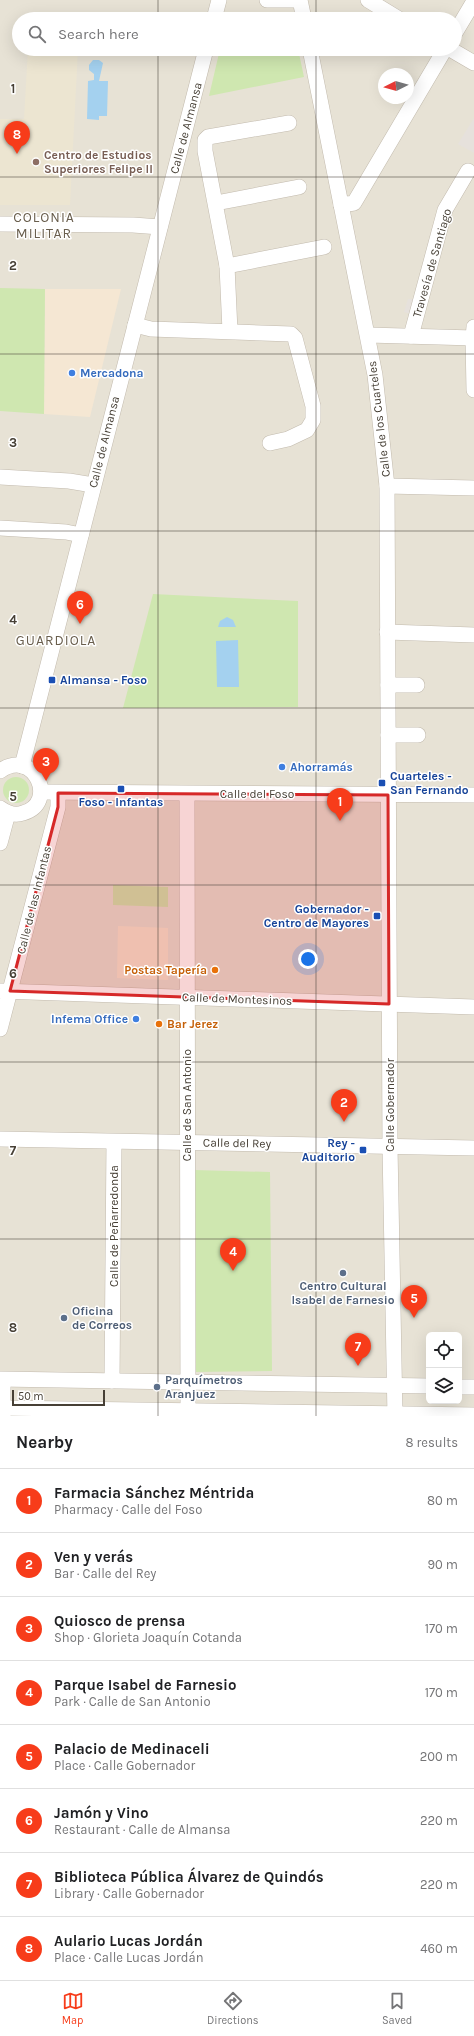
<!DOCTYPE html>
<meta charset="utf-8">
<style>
:root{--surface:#fff;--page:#f6f6f6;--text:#202124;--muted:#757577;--line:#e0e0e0;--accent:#f73c1a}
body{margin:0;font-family:Karla,sans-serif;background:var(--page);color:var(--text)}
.controls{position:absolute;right:12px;bottom:12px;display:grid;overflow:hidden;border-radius:6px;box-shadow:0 4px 16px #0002}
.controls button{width:36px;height:36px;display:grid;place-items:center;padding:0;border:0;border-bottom:1px solid var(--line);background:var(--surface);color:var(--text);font:20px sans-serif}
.compass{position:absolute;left:378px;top:68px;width:36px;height:36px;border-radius:50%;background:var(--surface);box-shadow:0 4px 16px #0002;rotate:265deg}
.scale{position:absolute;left:12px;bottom:10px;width:93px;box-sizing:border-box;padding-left:4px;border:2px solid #474036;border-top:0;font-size:11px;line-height:14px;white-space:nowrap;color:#474036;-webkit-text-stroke:3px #fff;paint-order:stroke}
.you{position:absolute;left:308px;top:959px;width:14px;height:14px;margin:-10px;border:3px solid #fff;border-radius:50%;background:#1a73e8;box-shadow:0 0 0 6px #1a73e833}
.badge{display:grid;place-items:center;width:26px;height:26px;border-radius:50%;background:var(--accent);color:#fff;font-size:13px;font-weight:700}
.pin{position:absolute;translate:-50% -33px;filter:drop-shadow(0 1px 2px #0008)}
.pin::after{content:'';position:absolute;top:21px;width:14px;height:12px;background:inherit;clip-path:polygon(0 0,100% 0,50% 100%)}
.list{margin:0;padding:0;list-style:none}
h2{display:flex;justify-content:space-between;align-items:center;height:52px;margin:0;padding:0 16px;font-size:17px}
h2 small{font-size:13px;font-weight:400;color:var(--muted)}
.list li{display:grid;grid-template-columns:26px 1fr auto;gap:12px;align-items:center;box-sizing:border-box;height:64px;padding:0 16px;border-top:1px solid var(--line)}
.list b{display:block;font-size:15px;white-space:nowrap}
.list p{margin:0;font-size:13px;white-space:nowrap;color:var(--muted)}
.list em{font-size:13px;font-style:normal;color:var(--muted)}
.icon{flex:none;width:22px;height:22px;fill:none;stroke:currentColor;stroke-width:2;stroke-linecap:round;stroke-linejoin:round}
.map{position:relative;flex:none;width:474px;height:1416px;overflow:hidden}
.search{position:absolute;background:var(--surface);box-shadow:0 4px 16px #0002;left:12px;right:12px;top:12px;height:44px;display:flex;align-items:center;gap:10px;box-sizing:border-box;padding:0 14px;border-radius:22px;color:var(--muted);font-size:15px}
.sheet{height:564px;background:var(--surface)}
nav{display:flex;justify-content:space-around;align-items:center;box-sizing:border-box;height:56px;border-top:1px solid var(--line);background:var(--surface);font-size:11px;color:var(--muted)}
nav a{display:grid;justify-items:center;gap:2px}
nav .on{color:var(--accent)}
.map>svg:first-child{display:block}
</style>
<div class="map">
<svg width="474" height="1416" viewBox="0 0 474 1416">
<rect width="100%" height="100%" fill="#f3f0e7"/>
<!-- residential -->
<path fill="#e7e2d5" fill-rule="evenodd" d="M 0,0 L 474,0 L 474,1416 L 0,1416 ZM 19,19 L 455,19 L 455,49 L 19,49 ZM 384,74 L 408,74 L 408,98 L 384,98 ZM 429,1335 L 459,1335 L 459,1401 L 429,1401 Z"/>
<!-- commercial -->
<g fill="#f5e7d3">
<path d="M 45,289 L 121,289 L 90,417 L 44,414 Z"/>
<path d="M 118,926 L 168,928 L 168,980 L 117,978 Z"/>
</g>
<!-- industrial -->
<g fill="#e6e1dc">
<path d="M 474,118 L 474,153 L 458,144 Z"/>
<path d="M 408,299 L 415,299 L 411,314 L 404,312 Z"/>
</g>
<!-- education -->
<g fill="#ece5d1">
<path d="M 80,14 L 80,19 L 30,19 L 30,18 Z"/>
<path d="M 28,49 L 78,49 L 70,205 L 0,205 L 0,119 L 24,119 Z"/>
</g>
<!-- green -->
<g fill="#cfe7b0">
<path d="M 228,14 L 265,19 L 227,19 Z"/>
<rect x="80" y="49" width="55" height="7"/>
<path d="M 220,49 L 298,49 L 304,77 L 209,96 Z"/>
<path d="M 0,288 L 45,289 L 44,414 L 0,411 Z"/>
<path d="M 153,594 L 298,601 L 298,707 L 123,708 Z"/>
<circle cx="16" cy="790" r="13"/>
<path d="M 113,885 L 168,887 L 168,907 L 113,905 Z"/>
<path d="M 194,1170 L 270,1172 L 272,1371 L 195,1372 Z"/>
</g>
<!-- water -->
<g fill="#a4d1ef">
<path d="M 93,60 L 99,60 L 103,63 L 99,81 L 108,81 L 107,116 L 99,116 L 99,120 L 87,119 L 88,81 L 94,80 L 94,74 L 89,70 L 89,65 Z"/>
<path d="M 227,617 L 233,620 L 236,627 L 218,627 L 220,621 Z"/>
<path d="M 238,640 L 239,687 L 217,687 L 216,641 Z"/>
</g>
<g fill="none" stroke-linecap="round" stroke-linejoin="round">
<!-- minor casing -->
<g stroke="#c2baad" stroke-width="16">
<g id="minor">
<path d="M 267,0 L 294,0"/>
<path d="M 300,0 L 304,19"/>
<path d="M 368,0 L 399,19"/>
<path d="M 214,19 L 219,0"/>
<path d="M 455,33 L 474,1"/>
<path d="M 310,49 L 375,375 L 387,486 L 390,1147 L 395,1416"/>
<path d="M 450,49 L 474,63"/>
<path d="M 216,203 L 299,187"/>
<path d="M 341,205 L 354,203 L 445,49"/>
<path d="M 0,224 L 133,225 L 160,227"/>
<path d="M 227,266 L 324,247"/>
<path d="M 135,325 L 151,329 L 291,334 L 295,338 L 313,406 L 313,420 L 307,430 L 288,439 L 270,443"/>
<path d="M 474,327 L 473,338 L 474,390"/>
<path d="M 230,331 L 227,266 L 205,151 L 205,140 L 208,137 L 289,123"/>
<path d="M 368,335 L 474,338"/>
<path d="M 411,336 L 445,210 L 468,171"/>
<path d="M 0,477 L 69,481 L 93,485"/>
<path d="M 387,486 L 474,488"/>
<path d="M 0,528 L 66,532 L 81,535"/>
<path d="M 387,632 L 474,635"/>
<path d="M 388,685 L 417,685"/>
<path d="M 388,735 L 418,735"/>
<path d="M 22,766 L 206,49"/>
<path d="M 0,771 C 34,747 59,803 23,813 C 15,816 7,813 0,808"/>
<path d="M 41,792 L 474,795"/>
<path d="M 187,794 L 188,1416"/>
<path d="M 0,843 L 8,813"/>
<path d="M 0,991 L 474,1007"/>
<path d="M 0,1029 L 58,807 L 58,793"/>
<path d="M 0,1139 L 474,1148"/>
<path d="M 0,1379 L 429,1386"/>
<path d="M 3,1380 L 3,1416"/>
<path d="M 112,1381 L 114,1142"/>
<path d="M 459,1387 L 474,1387"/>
<path d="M 0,1408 L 474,1415"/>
</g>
</g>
<!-- minor -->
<use href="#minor" stroke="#fff" stroke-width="15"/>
</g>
<!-- marked area -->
<path fill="#d62828" fill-opacity="0.2" stroke="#d62828" stroke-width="3" stroke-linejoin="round" d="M 58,793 L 388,795 L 389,1004 L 10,991 L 58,807 Z"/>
<!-- grid -->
<path fill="none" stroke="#474036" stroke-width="1" stroke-opacity="0.55" d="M 158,0 L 158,19M 316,0 L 316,19M 158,49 L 158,1416M 316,49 L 316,1416M 0,177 L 474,177M 0,354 L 474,354M 0,531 L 474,531M 0,708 L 474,708M 0,885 L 474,885M 0,1062 L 474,1062M 0,1239 L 474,1239"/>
<!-- markers -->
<circle fill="#8d6e63" stroke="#fff" stroke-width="1.5" cx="36" cy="162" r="4"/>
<g fill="#3f7fe0" stroke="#fff" stroke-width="1.5">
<circle cx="72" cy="373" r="4"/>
<circle cx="282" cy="767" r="4"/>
<circle cx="136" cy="1019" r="4"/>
</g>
<g fill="#1a4fb4" stroke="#fff" stroke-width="1.5">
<rect x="48" y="676" width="8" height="8" rx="2"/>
<rect x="378" y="779" width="8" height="8" rx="2"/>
<rect x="117" y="785" width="8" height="8" rx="2"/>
<rect x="373" y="912" width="8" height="8" rx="2"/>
<rect x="359" y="1146" width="8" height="8" rx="2"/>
</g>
<g fill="#e8710a" stroke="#fff" stroke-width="1.5">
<circle cx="215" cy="970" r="4"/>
<circle cx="159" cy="1024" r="4"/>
</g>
<g fill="#5c6f8a" stroke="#fff" stroke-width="1.5">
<circle cx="343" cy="1273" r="4"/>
<circle cx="64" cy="1318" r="4"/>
<circle cx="157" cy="1387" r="4"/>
</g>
<g text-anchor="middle" stroke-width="3" stroke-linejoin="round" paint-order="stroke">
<!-- street labels -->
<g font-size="12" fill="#474036" stroke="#fff">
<text transform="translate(186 128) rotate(-75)" y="4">Calle de Almansa</text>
<text transform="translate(432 263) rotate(-74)" y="4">Travesía de Santiago</text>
<text transform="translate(379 419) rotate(-97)" y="4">Calle de los Cuarteles</text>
<text transform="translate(104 442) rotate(-76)" y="4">Calle de Almansa</text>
<text x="257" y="798">Calle del Foso</text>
<text transform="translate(34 900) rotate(-76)" y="4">Calle de las Infantas</text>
<text transform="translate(237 999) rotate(2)" y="4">Calle de Montesinos</text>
<text transform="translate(187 1105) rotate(-90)" y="4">Calle de San Antonio</text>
<text transform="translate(390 1105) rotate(-90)" y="4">Calle Gobernador</text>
<text transform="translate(237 1143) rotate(1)" y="4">Calle del Rey</text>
<text transform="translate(114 1226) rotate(-90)" y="4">Calle de Peñarredonda</text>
</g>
<!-- education labels -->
<g font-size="12" font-weight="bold" fill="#785e54" stroke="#fff" text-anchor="start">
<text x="44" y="159">Centro de Estudios<tspan x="44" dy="14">Superiores Felipe II</tspan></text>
</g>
<!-- shop labels -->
<g font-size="12" font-weight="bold" fill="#366cbe" stroke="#fff" text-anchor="start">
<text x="80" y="377">Mercadona</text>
<text x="290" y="771">Ahorramás</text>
<text x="128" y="1023" text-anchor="end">Infema Office</text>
</g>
<!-- transit labels -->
<g font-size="12" font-weight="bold" fill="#164399" stroke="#fff" text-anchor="start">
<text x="60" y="684">Almansa - Foso</text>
<text x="390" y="780">Cuarteles -<tspan x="390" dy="14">San Fernando</tspan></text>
<text x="121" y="806" text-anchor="middle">Foso - Infantas</text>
<text x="369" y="913" text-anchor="end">Gobernador -<tspan x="369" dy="14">Centro de Mayores</tspan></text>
<text x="355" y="1147" text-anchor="end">Rey -<tspan x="355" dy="14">Auditorio</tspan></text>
</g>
<!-- food labels -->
<g font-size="12" font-weight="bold" fill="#c56008" stroke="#fff" text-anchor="end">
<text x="207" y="974">Postas Tapería</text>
<text x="167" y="1028" text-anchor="start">Bar Jerez</text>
</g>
<!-- service labels -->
<g font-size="12" font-weight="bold" fill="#4e5e75" stroke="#fff" text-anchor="start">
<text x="343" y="1290" text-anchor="middle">Centro Cultural<tspan x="343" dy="14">Isabel de Farnesio</tspan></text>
<text x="72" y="1315">Oficina<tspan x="72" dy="14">de Correos</tspan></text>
<text x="165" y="1384">Parquímetros<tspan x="165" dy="14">Aranjuez</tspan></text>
</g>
<!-- quarter labels -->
<g font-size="14" letter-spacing="1" fill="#695e4d" stroke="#fff">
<text x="44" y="222">COLONIA<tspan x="44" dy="16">MILITAR</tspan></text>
<text x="56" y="645">GUARDIOLA</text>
</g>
</g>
<g font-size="13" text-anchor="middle" font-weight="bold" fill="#474036" stroke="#fff" stroke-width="3" stroke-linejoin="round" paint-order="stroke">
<text x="13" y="93">1</text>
<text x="13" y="270">2</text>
<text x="13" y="447">3</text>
<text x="13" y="624">4</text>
<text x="13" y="801">5</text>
<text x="13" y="978">6</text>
<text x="13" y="1155">7</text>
<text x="13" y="1332">8</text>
</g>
</svg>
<div class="controls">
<button><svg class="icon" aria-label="locate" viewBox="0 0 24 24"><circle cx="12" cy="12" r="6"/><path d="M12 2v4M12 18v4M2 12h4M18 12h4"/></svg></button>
<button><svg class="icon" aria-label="layers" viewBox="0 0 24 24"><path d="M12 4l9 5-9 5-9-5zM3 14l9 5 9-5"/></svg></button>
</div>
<svg class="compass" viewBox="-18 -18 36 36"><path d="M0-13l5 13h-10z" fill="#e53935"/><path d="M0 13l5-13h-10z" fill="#757577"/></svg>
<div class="scale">50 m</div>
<div class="you"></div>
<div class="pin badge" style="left:340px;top:821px">1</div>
<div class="pin badge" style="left:344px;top:1122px">2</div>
<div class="pin badge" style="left:46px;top:781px">3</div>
<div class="pin badge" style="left:233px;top:1271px">4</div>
<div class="pin badge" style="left:414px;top:1318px">5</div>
<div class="pin badge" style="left:80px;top:624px">6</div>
<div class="pin badge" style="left:358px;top:1366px">7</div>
<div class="pin badge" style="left:17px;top:154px">8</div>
<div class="search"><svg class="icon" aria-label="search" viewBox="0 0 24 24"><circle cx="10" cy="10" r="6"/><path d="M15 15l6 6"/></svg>Search here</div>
</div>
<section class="sheet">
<h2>Nearby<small>8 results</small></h2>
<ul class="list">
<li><span class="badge">1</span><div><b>Farmacia Sánchez Méntrida</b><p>Pharmacy · Calle del Foso</p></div><em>80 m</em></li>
<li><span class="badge">2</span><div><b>Ven y verás</b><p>Bar · Calle del Rey</p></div><em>90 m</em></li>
<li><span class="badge">3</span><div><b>Quiosco de prensa</b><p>Shop · Glorieta Joaquín Cotanda</p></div><em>170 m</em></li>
<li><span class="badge">4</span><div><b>Parque Isabel de Farnesio</b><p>Park · Calle de San Antonio</p></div><em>170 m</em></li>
<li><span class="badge">5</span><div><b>Palacio de Medinaceli</b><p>Place · Calle Gobernador</p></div><em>200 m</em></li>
<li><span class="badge">6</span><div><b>Jamón y Vino</b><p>Restaurant · Calle de Almansa</p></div><em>220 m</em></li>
<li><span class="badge">7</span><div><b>Biblioteca Pública Álvarez de Quindós</b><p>Library · Calle Gobernador</p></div><em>220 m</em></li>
<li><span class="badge">8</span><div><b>Aulario Lucas Jordán</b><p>Place · Calle Lucas Jordán</p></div><em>460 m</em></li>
</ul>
</section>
<nav>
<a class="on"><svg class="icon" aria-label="map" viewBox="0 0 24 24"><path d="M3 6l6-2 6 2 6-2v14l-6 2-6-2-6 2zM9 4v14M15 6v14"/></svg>Map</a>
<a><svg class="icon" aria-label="directions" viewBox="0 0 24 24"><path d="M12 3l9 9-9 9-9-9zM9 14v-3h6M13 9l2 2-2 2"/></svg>Directions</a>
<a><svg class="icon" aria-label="saved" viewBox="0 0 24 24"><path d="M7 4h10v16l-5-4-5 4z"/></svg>Saved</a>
</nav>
